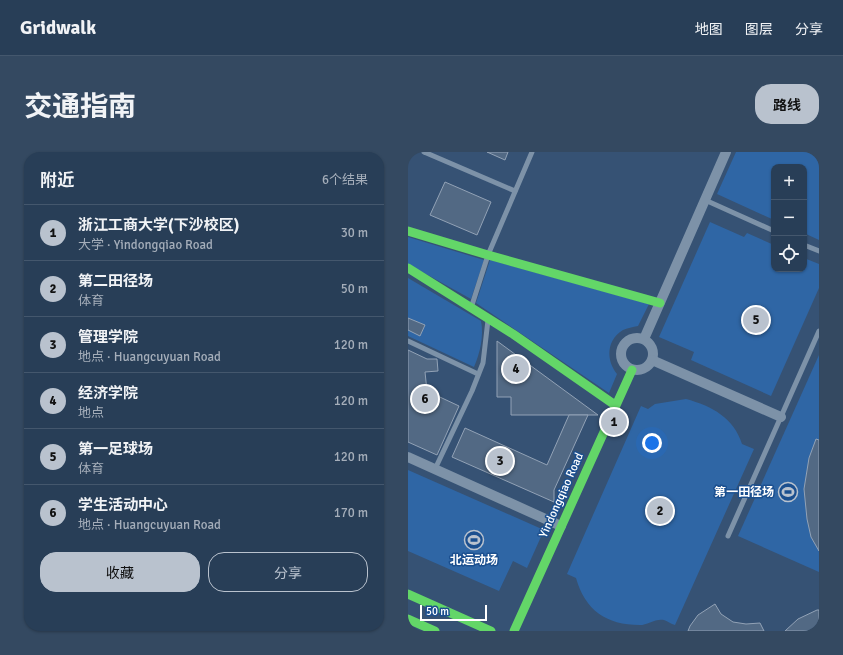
<!DOCTYPE html>
<html lang="zh">
<meta charset="utf-8">
<style>
:root{--surface:#283e57;--page:#344961;--text:#f1f3f6;--muted:#a5aeba;--line:#44576d;--accent:#b9c2ce}
body{margin:0;font-family:Signika,"Noto Sans SC",sans-serif;background:var(--page);color:var(--text)}
.controls{position:absolute;right:12px;top:12px;display:grid;overflow:hidden;border-radius:8px;box-shadow:0 1px 3px #0004}
.controls button{width:36px;height:36px;display:grid;place-items:center;padding:0;border:0;border-bottom:1px solid var(--line);background:var(--surface);color:var(--text);font:20px sans-serif}
.scale{position:absolute;left:12px;bottom:10px;width:67px;box-sizing:border-box;padding-left:4px;border:2px solid #fff;border-top:0;font-size:11px;line-height:14px;white-space:nowrap;color:#fff;-webkit-text-stroke:3px #1b4f8f;paint-order:stroke}
.you{position:absolute;left:244px;top:291px;width:14px;height:14px;margin:-10px;border:3px solid #fff;border-radius:50%;background:#1a73e8;box-shadow:0 0 0 6px #1a73e833}
.badge{display:grid;place-items:center;width:26px;height:26px;border-radius:50%;background:var(--accent);color:#111;font-size:13px;font-weight:700}
.pin{position:absolute;translate:-50% -50%;border:2px solid #fff;box-shadow:0 1px 4px #0006}
.list{margin:0;padding:0;list-style:none}
h2{display:flex;justify-content:space-between;align-items:center;height:52px;margin:0;padding:0 16px;font-size:17px}
h2 small{font-size:13px;font-weight:400;color:var(--muted)}
.list li{display:grid;grid-template-columns:26px 1fr auto;gap:12px;align-items:center;box-sizing:border-box;height:56px;padding:0 16px;border-top:1px solid var(--line)}
.list b{display:block;font-size:15px;white-space:nowrap}
.list p{margin:0;font-size:13px;white-space:nowrap;color:var(--muted)}
.list em{font-size:13px;font-style:normal;color:var(--muted)}
.actions{display:flex;gap:8px;padding:12px 16px}
.actions a{flex:1;padding:9px 0;border:1px solid var(--accent);border-radius:16px;text-align:center;font-size:14px;color:var(--accent)}
.actions .main{background:var(--accent);color:#111}
.icon{flex:none;width:22px;height:22px;fill:none;stroke:currentColor;stroke-width:2;stroke-linecap:round;stroke-linejoin:round}
.map{position:relative;flex:none;width:411px;height:479px;overflow:hidden;border-radius:16px}
header{display:flex;align-items:center;gap:24px;box-sizing:border-box;height:56px;padding:0 20px;background:var(--surface);border-bottom:1px solid var(--line)}
header strong{font-size:19px}
nav{display:flex;gap:22px;margin-inline-start:auto;font-size:14px}
.intro{display:flex;align-items:center;justify-content:space-between;box-sizing:border-box;height:96px;padding:0 24px}
h1{margin:0;font-size:28px}
.button{padding:10px 18px;border-radius:16px;background:var(--accent);color:#111;font-size:14px;font-weight:700}
main{display:flex;gap:24px;padding:0 24px}
aside{flex:1;background:var(--surface);border-radius:16px;box-shadow:0 1px 3px #0004}
.map>svg:first-child{display:block}
</style>
<header>
<strong>Gridwalk</strong>
<nav><a>地图</a><a>图层</a><a>分享</a></nav>
</header>
<div class="intro"><h1>交通指南</h1><a class="button">路线</a></div>
<main>
<aside>
<h2>附近<small>6个结果</small></h2>
<ul class="list">
<li><span class="badge">1</span><div><b>浙江工商大学(下沙校区)</b><p>大学 · Yindongqiao Road</p></div><em>30 m</em></li>
<li><span class="badge">2</span><div><b>第二田径场</b><p>体育</p></div><em>50 m</em></li>
<li><span class="badge">3</span><div><b>管理学院</b><p>地点 · Huangcuyuan Road</p></div><em>120 m</em></li>
<li><span class="badge">4</span><div><b>经济学院</b><p>地点</p></div><em>120 m</em></li>
<li><span class="badge">5</span><div><b>第一足球场</b><p>体育</p></div><em>120 m</em></li>
<li><span class="badge">6</span><div><b>学生活动中心</b><p>地点 · Huangcuyuan Road</p></div><em>170 m</em></li>
</ul>
<div class="actions"><a class="main">收藏</a><a>分享</a></div>
</aside>
<div class="map">
<svg width="411" height="479" viewBox="0 0 411 479">
<rect width="100%" height="100%" fill="#365274"/>
<!-- green -->
<g fill="#2f66a5">
<path d="M 328,0 L 411,0 L 411,88 L 396,81 L 396,15 L 366,15 L 366,68 L 309,42 Z"/>
<path d="M 302,70 L 336,85 L 339,81 L 366,93 L 366,117 L 396,117 L 396,106 L 411,112 L 411,136 L 363,244 L 283,208 L 286,200 L 251,185 Z"/>
<path d="M 0,85 L 76,108 L 63,147 L 0,112 Z"/>
<path d="M 82,108 L 241,152 L 230,174 C 225,175 219,176 215,178 C 198,188 198,209 209,222 L 201,241 L 68,151 Z"/>
<path d="M 0,126 L 73,169 C 76,184 72,201 66,215 L 0,184 Z"/>
<path d="M 411,203 L 411,420 L 330,384 Z"/>
<path d="M 278,247 C 304,254 326,266 334,292 L 346,297 L 267,473 C 263,472 259,469 256,468 C 248,466 239,473 232,473 C 198,473 177,458 168,426 L 159,422 L 233,254 L 240,257 L 247,252 Z"/>
<path d="M 0,318 L 136,378 L 119,416 L 105,409 L 91,439 L 0,399 Z"/>
</g>
<!-- building -->
<g fill="#526984" stroke="#92a2b6">
<path d="M 79,0 L 100,0 L 97,8 Z"/>
<path d="M 37,30 L 83,50 L 69,83 L 22,63 Z"/>
<path d="M 0,166 L 17,173 L 12,184 L 0,178 Z"/>
<path d="M 89,189 L 190,263 L 103,263 L 103,245 L 89,245 Z"/>
<path d="M 0,198 L 19,207 L 29,207 L 30,219 L 17,220 L 19,239 L 51,254 L 29,303 L 0,290 Z"/>
<path d="M 161,263 L 180,263 L 146,338 L 146,350 L 44,305 L 57,276 L 139,313 Z"/>
<path d="M 408,287 L 411,288 L 411,399 L 403,385 L 399,367 L 396,337 L 401,306 Z"/>
<path d="M 307,452 L 313,462 L 325,470 L 338,472 L 352,471 L 356,479 L 280,479 L 282,474 L 290,463 Z"/>
<path d="M 409,458 L 411,458 L 411,479 L 377,479 L 390,467 Z"/>
</g>
<g fill="none" stroke-linecap="round" stroke-linejoin="round">
<!-- lane -->
<g stroke="#7d92a8" stroke-width="5">
<path d="M 16,0 L 107,39"/>
<path d="M 297,48 L 366,79"/>
<path d="M 396,93 L 411,99"/>
<path d="M 64,153 L 80,103 L 124,0"/>
<path d="M 0,189 L 70,222"/>
<path d="M 27,317 L 64,239 L 75,211 L 80,168"/>
<path d="M 320,384 L 411,179"/>
</g>
<!-- street -->
<g stroke="#7d92a8" stroke-width="10">
<circle cx="229" cy="202" r="16"/>
<path d="M 236,187 L 318,0"/>
<path d="M 244,208 L 373,265"/>
<path d="M 0,305 L 153,374"/>
</g>
<!-- fast -->
<g stroke="#63d668" stroke-width="9">
<path d="M 0,79 L 80,103 L 252,151"/>
<path d="M 0,116 L 105,182 L 207,253"/>
<path d="M 0,442 L 83,479"/>
<path d="M 0,467 L 27,479"/>
<path d="M 106,479 L 224,218"/>
</g>
</g>
<!-- icons -->
<defs>
<g id="stadium-ring" transform="scale(1)"><circle r="9.5" fill="#1b4f8f" stroke="#b9c2ce" stroke-width="1.5"/><path d="M0-5a6.5 5 0 1 0 0 10a6.5 5 0 1 0 0-10ZM-3.5-1.8h7v3.6h-7Z" fill="#b9c2ce"/></g>
</defs>
<g fill-rule="evenodd">
<use href="#stadium-ring" x="380" y="340"/>
<use href="#stadium-ring" x="66" y="388"/>
</g>
<g text-anchor="middle" stroke-width="3" stroke-linejoin="round" paint-order="stroke">
<!-- poi labels -->
<g font-size="12" font-weight="bold" fill="#fff" stroke="#1b4f8f" text-anchor="end">
<text x="366" y="344">第一田径场</text>
<text x="66" y="412" text-anchor="middle">北运动场</text>
</g>
<!-- street labels -->
<g font-size="12" fill="#fff" stroke="#1b4f8f">
<text transform="translate(153 343) rotate(-66)" y="4">Yindongqiao Road</text>
</g>
</g>
</svg>
<div class="controls">
<button>+</button>
<button>−</button>
<button><svg class="icon" aria-label="locate" viewBox="0 0 24 24"><circle cx="12" cy="12" r="6"/><path d="M12 2v4M12 18v4M2 12h4M18 12h4"/></svg></button>
</div>
<div class="scale">50 m</div>
<div class="you"></div>
<div class="pin badge" style="left:206px;top:270px">1</div>
<div class="pin badge" style="left:252px;top:359px">2</div>
<div class="pin badge" style="left:92px;top:309px">3</div>
<div class="pin badge" style="left:108px;top:217px">4</div>
<div class="pin badge" style="left:348px;top:168px">5</div>
<div class="pin badge" style="left:17px;top:247px">6</div>
</div>
</main>
